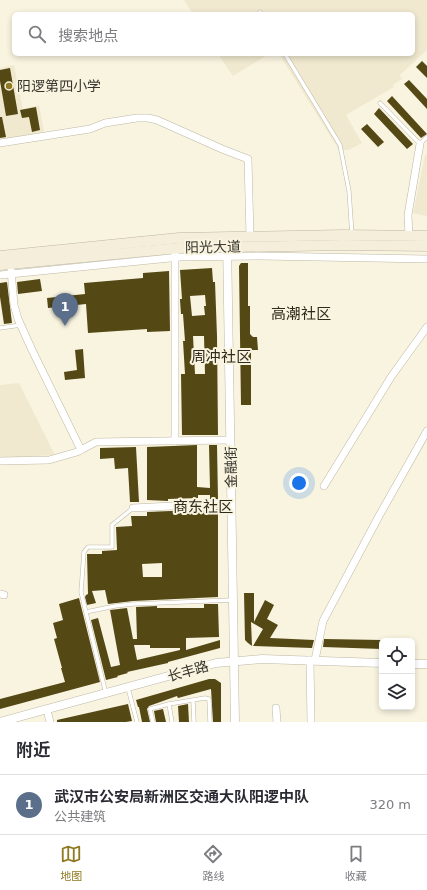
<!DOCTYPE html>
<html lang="zh">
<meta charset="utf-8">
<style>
:root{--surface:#fff;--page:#f2f2f3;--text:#2b2b33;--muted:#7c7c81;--line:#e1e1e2;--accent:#907a20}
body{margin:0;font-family:"DejaVu Sans","Noto Sans SC",sans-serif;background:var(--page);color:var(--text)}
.controls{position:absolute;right:12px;bottom:12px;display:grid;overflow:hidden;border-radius:6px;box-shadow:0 2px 6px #0003}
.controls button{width:36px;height:36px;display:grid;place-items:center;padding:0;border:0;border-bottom:1px solid var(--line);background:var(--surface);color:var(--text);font:20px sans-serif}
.you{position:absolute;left:299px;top:483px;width:14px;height:14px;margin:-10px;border:3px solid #fff;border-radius:50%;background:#1a73e8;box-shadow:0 0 0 6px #1a73e833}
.badge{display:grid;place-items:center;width:26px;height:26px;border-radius:50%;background:var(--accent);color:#fff;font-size:13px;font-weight:700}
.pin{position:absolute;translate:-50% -33px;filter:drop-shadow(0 1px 2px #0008)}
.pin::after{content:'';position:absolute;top:21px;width:14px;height:12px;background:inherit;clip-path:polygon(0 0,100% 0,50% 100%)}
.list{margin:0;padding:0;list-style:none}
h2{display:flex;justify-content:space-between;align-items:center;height:52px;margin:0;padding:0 16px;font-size:17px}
h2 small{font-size:13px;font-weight:400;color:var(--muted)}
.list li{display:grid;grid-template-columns:26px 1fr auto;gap:12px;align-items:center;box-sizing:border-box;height:60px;padding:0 16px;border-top:1px solid var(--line)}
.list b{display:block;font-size:15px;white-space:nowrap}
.list p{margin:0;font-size:13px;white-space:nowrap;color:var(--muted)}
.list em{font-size:13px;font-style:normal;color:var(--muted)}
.icon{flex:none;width:22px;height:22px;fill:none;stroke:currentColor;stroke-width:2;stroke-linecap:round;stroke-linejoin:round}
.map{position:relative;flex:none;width:427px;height:722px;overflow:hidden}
.search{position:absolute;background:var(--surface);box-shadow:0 2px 6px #0003;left:12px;right:12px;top:12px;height:44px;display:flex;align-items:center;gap:10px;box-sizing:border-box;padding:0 14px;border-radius:6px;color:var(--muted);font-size:15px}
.sheet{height:112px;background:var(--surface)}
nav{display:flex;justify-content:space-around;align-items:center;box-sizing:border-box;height:56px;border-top:1px solid var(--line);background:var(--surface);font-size:11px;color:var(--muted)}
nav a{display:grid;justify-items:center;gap:2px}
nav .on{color:var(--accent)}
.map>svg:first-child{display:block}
</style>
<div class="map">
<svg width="427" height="722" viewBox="0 0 427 722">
<rect width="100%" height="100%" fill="#f9f4e0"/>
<!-- built -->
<g fill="#f0e9cf">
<path d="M 184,0 L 427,0 L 427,50 L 400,75 L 402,79 L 393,85 L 394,87 L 346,115 L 362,143 L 349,150 L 339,150 L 279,54 L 413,54 L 413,14 L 193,14 Z"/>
<path d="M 218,54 L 269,54 L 233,76 Z"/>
<path d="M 14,65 L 23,109 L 39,105 L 44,132 L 0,140 L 0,68 Z"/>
<path d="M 425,155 L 427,155 L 427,216 L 413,213 Z"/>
<path d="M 19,383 L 55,455 L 0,458 L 0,385 Z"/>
</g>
<!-- building -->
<g fill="#544815" fill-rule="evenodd">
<path d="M 422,61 L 427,66 L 427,78 L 416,67 Z"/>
<path d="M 10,68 L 18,114 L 6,116 L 0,81 L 0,70 Z"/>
<path d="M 409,80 L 427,99 L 427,109 L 404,84 Z"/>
<path d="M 392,96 L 427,134 L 421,138 L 387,101 Z"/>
<path d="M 36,107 L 40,130 L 32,132 L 29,117 L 22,118 L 20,110 Z"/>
<path d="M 379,108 L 413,144 L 407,149 L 374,114 Z"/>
<path d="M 0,117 L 2,117 L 6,137 L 0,138 Z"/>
<path d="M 367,124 L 384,142 L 378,147 L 361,129 Z"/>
<path d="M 241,263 L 248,263 L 248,306 L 250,306 L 250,334 L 253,337 L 257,337 L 258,350 L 251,350 L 251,405 L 241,405 L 239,266 Z"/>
<path d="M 212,268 L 213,282 L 215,282 L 217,336 L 218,435 L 182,435 L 181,374 L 185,374 L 183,341 L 185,341 L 183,314 L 181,314 L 180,300 L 180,299 L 182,299 L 180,270 ZM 205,295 L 206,306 L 204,306 L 205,315 L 192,316 L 190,296 ZM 193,336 L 204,336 L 205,374 L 195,374 Z"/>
<path d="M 169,271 L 170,331 L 147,332 L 147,329 L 88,333 L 86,304 L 48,308 L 47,298 L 85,294 L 84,283 L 143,278 L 143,273 Z"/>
<path d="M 40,279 L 42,291 L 18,294 L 17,282 Z"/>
<path d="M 7,282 L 12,323 L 4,324 L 0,297 L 0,283 Z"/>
<path d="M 83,349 L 85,378 L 65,380 L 64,372 L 77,370 L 75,350 Z"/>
<path d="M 197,445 L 197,487 L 210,488 L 209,445 L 217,445 L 218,499 L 210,499 L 210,495 L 198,495 L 198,498 L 168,499 L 168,501 L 147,500 L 147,447 Z"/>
<path d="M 136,447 L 139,502 L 130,502 L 128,468 L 115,469 L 114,458 L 100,459 L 100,448 Z"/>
<path d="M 218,509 L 218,597 L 133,601 L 108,604 L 105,590 L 92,591 L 96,603 L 87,605 L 85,597 L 86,595 L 88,594 L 87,554 L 102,554 L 102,551 L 117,550 L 116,527 L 132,526 L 131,516 L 147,516 L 147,512 ZM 162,563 L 162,577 L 143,577 L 142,564 Z"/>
<path d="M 244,593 L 254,593 L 254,622 L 265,600 L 274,605 L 267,619 L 278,625 L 270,638 L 314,640 L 312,648 L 253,646 L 263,629 L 251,622 L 252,646 L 248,643 L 245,640 Z"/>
<path d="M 79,598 L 100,682 L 0,709 L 0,699 L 65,682 L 61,668 L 62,668 L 54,639 L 57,638 L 53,623 L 63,620 L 59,604 Z"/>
<path d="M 204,604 L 218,604 L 219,637 L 186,638 L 186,650 L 220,640 L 220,648 L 168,662 L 168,663 L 127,672 L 128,673 L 117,676 L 118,677 L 106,680 L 91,620 L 98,618 L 111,667 L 120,665 L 110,610 L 127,608 L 133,639 L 137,639 L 136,607 L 157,606 L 157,608 L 204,608 ZM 134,645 L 150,645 L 150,648 L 180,648 L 180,650 L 137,660 Z"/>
<path d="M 324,639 L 382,640 L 382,649 L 323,647 Z"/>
<path d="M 209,679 L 215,679 L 221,683 L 221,722 L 213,722 L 211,689 L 178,698 L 177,696 L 149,706 L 147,709 L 150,722 L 142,722 L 139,707 L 138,707 L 136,700 Z"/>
<path d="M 128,704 L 132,721 L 126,722 L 57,722 L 57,720 Z"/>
<path d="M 188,704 L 189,722 L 179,722 L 178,706 Z"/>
<path d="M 163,709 L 166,722 L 156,722 L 154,711 Z"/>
</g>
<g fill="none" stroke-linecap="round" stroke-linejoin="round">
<!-- service casing -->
<g stroke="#bdb8a5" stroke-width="4.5">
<g id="service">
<path d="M 260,12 L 261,14"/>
<path d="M 285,54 L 340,145 L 349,191 L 352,235"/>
<path d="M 380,103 L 420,144 L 427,137"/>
<path d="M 0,328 L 21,325"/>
<path d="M 86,612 L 115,606 L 133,604 L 232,600"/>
<path d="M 128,688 L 137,722"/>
<path d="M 106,694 L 81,592 L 84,552 L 88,547 L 112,547 L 112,525 L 133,508"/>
<path d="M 193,701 L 194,722"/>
<path d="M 169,704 L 205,698 L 209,699 L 210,722"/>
<path d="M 153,722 L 150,709 L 169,704 L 172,722"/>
</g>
</g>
<!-- minor casing -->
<g stroke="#bdb8a5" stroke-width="8">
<g id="minor">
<path d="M 0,143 L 90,129 L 105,123 L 137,118 L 148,118 L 157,120 L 222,149 L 248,159 L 250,237"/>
<path d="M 409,236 L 408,215 L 420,144"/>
<path d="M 175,254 L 175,441"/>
<path d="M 11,270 L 14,305 L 18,319 L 32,350 L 81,450"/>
<path d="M 0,275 L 180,257 L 261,256 L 427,259"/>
<path d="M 0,461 L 49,460 L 77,452 L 96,442 L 230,440"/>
<path d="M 324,486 L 391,377 L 427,327"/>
<path d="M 133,508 L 231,503"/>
<path d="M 0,594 L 4,595"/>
<path d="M 310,660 L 311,722"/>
<path d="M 315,660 L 323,621 L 379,516 L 427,431"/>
<path d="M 276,708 L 277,722"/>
<path d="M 47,710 L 50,722"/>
</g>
</g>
<!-- tertiary casing -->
<g stroke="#bdb8a5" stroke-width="9">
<g id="tertiary">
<path d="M 227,242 L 235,722"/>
<path d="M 412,664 L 427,664"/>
<path d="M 0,722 L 216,663 L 262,659 L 382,663"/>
</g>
</g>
<!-- secondary casing -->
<g stroke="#bdb8a5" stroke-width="11">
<g id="secondary">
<path d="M 0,256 L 179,238 L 343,235 L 427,236"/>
<path d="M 0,265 L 179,248 L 343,245 L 427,246"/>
</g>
</g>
<!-- service -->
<use href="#service" stroke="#fff" stroke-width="3.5"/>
<!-- minor -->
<use href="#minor" stroke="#fff" stroke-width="7"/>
<!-- tertiary -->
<use href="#tertiary" stroke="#fff" stroke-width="8"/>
<!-- secondary -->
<use href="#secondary" stroke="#f4eeda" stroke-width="10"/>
</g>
<!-- markers -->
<circle fill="#907a20" stroke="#f9f4e0" stroke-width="1.5" cx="9" cy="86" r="4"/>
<g text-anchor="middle" stroke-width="4" stroke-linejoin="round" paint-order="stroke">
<!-- poi labels -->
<g font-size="14" fill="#37352d" stroke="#f9f4e0" text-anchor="start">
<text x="17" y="91">阳逻第四小学</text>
</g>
<!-- street labels -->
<g font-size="14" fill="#37352d" stroke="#f9f4e0">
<text transform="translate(213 247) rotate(-1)" y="5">阳光大道</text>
<text transform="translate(231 467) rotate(-91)" y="5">金融街</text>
<text transform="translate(188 671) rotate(-16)" y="5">长丰路</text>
</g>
<!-- neighbourhood labels -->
<g font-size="15" fill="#2f2a1b" stroke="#f9f4e0">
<text x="301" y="319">高潮社区</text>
<text x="221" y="362">周冲社区</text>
<text x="203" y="512">商东社区</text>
</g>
</g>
</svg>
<div class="controls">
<button><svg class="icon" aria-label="locate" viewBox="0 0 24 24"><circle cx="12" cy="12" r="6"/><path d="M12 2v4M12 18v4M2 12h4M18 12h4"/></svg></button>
<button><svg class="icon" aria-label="layers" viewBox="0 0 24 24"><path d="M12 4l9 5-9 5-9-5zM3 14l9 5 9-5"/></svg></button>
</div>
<div class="you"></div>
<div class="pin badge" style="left:65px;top:326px;background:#5c6f8a">1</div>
<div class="search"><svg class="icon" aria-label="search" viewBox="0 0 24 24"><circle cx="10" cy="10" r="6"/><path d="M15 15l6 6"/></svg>搜索地点</div>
</div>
<section class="sheet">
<h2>附近<small></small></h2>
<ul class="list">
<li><span class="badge" style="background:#5c6f8a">1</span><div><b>武汉市公安局新洲区交通大队阳逻中队</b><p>公共建筑</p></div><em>320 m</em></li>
</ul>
</section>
<nav>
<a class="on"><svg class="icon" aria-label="map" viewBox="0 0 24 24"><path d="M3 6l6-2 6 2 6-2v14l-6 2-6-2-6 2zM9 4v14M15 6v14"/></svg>地图</a>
<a><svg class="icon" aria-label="directions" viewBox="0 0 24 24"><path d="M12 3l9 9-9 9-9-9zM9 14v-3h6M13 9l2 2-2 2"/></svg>路线</a>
<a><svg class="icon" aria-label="saved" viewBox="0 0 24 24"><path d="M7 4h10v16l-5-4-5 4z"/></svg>收藏</a>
</nav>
